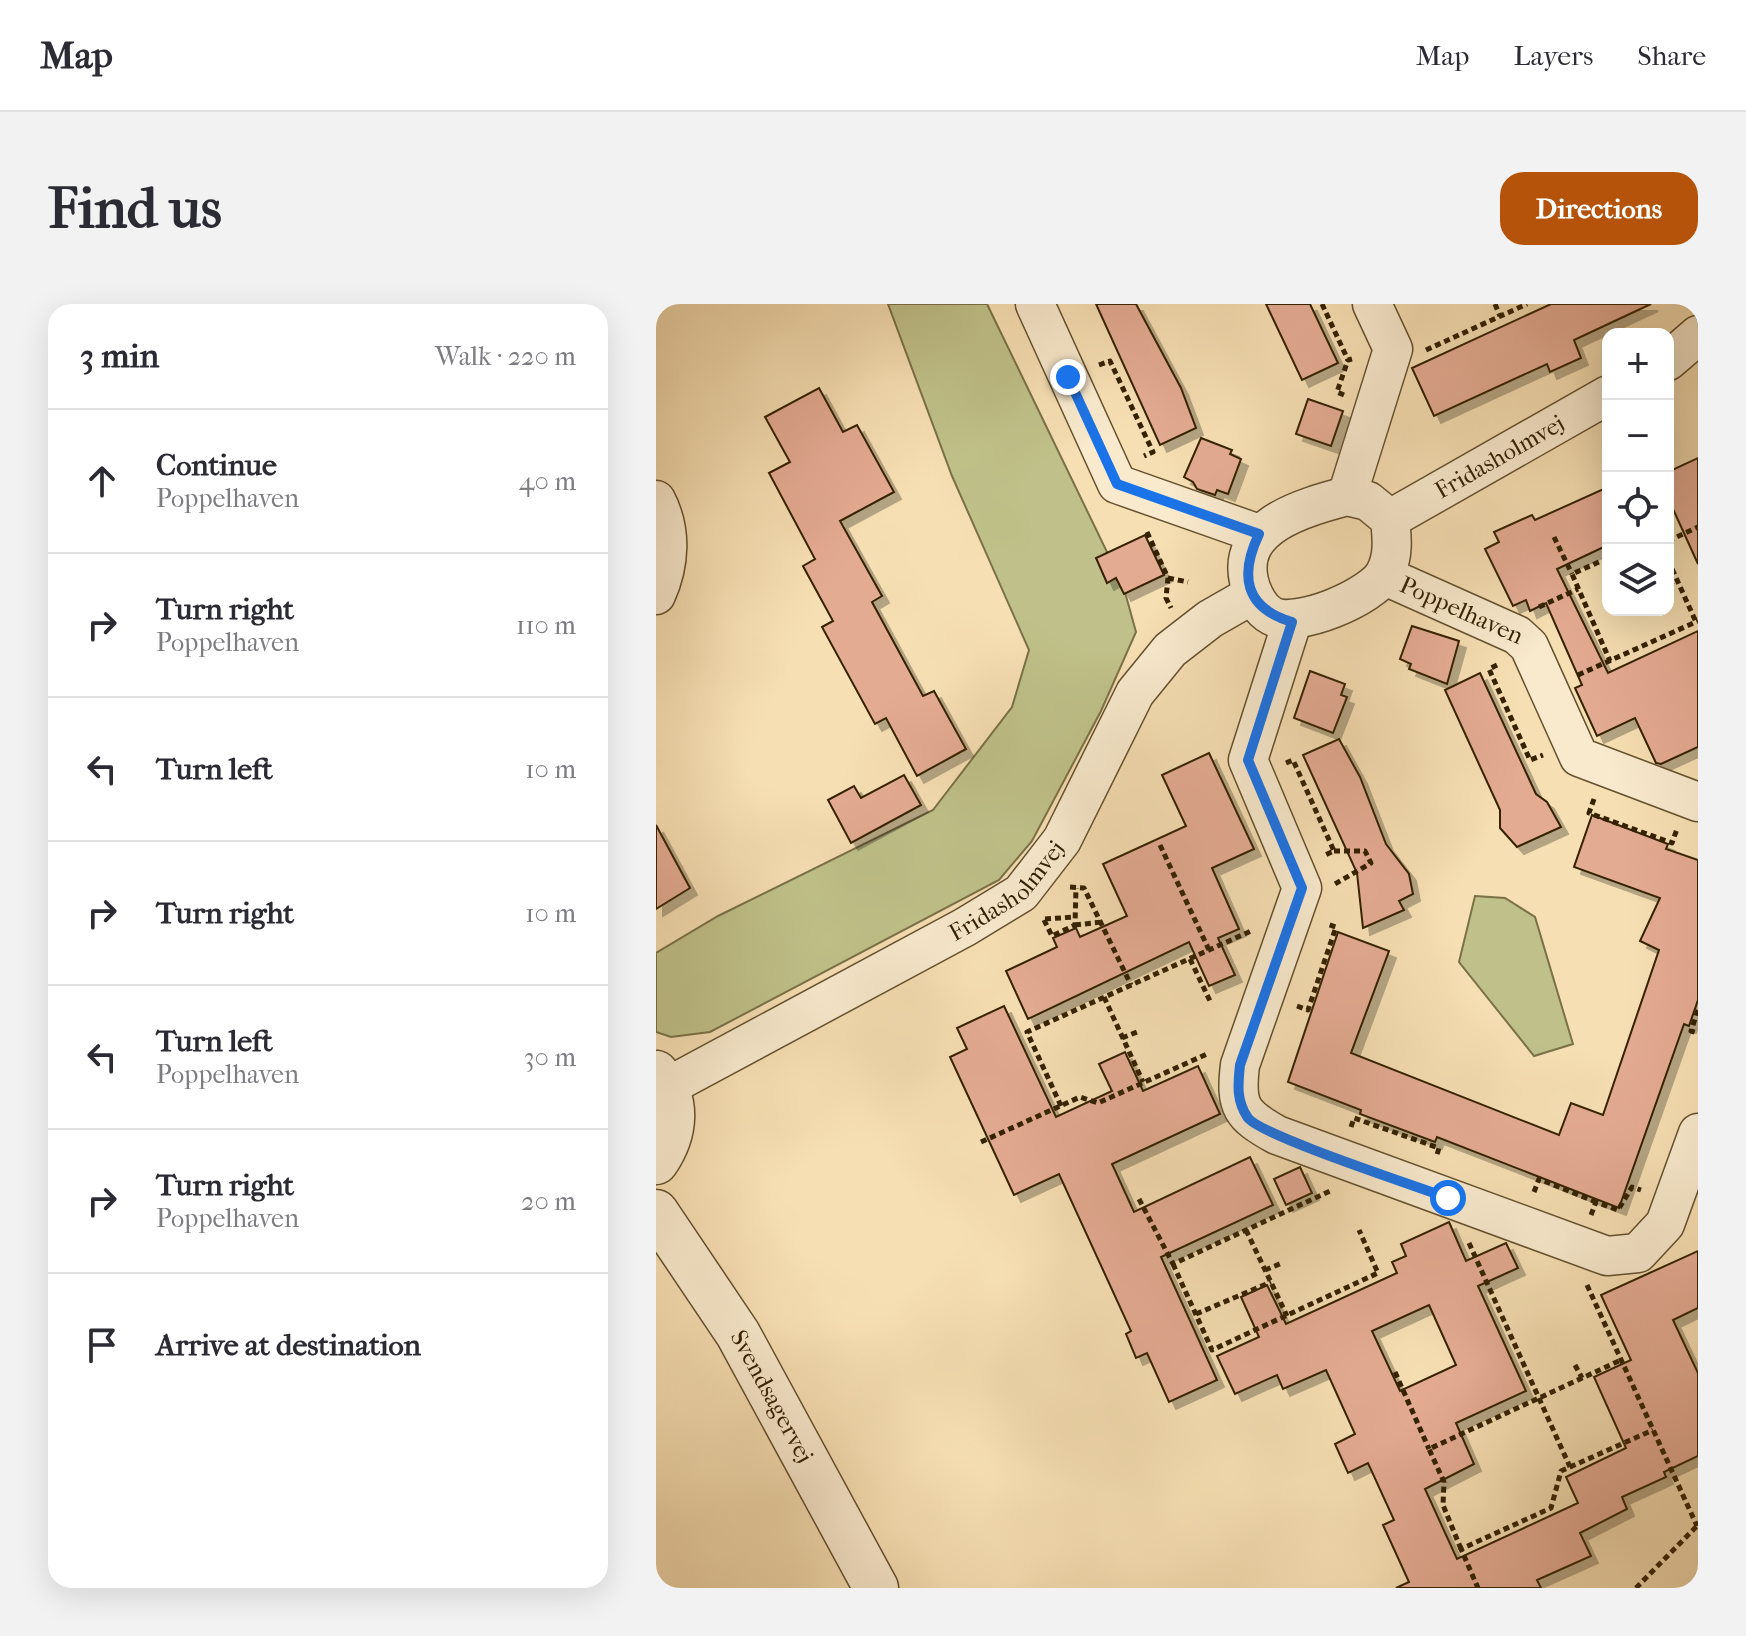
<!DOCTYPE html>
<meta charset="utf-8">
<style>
:root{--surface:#fff;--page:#f2f2f3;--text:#2b2b33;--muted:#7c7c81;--line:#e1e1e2;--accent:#b45309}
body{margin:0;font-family:"IM FELL French Canon",serif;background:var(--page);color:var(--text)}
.controls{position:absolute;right:24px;top:24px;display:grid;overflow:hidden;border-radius:16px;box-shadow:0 8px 32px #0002}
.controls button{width:72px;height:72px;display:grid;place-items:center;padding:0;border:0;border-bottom:2px solid var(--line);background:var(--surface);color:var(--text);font:40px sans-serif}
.stop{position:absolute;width:24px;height:24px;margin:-18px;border:6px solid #1a73e8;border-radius:50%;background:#fff}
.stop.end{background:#1a73e8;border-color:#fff;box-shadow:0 2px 8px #0008}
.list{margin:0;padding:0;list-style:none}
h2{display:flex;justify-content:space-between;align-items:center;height:104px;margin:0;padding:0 32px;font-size:34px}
h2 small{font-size:26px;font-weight:400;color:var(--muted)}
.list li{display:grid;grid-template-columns:52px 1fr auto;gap:24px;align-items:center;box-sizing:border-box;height:144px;padding:0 32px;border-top:2px solid var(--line)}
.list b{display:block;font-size:30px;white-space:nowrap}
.list p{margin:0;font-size:26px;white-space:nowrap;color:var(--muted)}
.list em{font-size:26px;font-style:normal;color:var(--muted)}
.icon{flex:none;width:44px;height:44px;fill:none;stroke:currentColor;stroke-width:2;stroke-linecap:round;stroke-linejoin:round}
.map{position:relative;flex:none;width:1042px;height:1284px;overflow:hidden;border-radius:24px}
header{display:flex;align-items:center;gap:48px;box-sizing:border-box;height:112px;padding:0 40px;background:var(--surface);border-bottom:2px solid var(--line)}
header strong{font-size:38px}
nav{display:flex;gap:44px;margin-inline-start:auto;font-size:28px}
.intro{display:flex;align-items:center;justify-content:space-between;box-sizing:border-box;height:192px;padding:0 48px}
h1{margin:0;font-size:56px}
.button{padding:20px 36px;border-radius:24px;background:var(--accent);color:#fff;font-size:28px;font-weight:700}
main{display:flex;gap:48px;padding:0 48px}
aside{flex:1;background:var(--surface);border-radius:24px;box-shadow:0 8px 32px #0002}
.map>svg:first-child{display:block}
</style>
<header>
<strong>Map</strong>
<nav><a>Map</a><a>Layers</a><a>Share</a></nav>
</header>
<div class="intro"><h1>Find us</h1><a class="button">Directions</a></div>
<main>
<aside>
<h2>3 min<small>Walk · 220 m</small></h2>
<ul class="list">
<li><svg class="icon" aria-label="ahead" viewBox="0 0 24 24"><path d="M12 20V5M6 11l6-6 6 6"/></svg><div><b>Continue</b><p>Poppelhaven</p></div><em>40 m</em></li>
<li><svg class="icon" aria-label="right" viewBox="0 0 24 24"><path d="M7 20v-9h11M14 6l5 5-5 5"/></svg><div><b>Turn right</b><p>Poppelhaven</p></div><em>110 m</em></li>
<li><svg class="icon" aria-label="left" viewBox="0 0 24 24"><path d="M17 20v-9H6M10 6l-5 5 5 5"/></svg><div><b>Turn left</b></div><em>10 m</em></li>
<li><svg class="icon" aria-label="right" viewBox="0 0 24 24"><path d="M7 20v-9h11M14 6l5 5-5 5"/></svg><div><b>Turn right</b></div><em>10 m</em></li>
<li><svg class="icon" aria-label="left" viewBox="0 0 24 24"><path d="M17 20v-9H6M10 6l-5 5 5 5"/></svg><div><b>Turn left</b><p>Poppelhaven</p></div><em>30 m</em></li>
<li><svg class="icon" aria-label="right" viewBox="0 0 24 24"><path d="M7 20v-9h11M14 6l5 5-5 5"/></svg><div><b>Turn right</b><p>Poppelhaven</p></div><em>20 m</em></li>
<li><svg class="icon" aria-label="arrive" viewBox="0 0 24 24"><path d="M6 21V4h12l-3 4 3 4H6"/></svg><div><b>Arrive at destination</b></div></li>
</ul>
</aside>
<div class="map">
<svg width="1042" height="1284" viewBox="0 0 1042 1284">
<defs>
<filter id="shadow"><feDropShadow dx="7" dy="7" stdDeviation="0" flood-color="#0004"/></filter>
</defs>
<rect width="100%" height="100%" fill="#f6dfb3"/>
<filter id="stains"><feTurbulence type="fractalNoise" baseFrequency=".0025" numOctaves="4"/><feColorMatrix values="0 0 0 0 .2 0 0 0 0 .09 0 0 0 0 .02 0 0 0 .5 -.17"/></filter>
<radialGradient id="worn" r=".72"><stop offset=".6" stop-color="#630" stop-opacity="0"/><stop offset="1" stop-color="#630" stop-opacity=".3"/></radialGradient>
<!-- green -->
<g fill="#c0c18a" stroke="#7a7146" stroke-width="2">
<path d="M 232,0 L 331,0 L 467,281 L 480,328 L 445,407 L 376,537 L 343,576 L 54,728 L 15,733 L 0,728 L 0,649 L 62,612 L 277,506 L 356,403 L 373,346 L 296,172 Z"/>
<path d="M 819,592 L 849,594 L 879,613 L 917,740 L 878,752 L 803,658 Z"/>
</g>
<!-- building -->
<g fill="#e4ab93" stroke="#342102" stroke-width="2" fill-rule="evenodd" filter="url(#shadow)">
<path d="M 440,0 L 480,0 L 525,84 L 540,124 L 504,141 Z"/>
<path d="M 610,0 L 654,0 L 682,59 L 646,76 Z"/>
<path d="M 895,0 L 995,0 L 918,36 L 925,54 L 894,68 L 891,60 L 778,112 L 756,64 Z"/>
<path d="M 163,84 L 187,128 L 201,121 L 238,188 L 184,217 L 226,292 L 216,298 L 267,392 L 278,387 L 310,445 L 261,472 L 230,414 L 219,420 L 166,323 L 177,317 L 147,262 L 159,255 L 113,169 L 134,158 L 109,113 Z"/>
<path d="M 652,95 L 687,107 L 675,142 L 640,130 Z"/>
<path d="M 545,134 L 576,146 L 574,150 L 585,155 L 572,190 L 561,186 L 559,191 L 541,185 L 537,178 L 528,173 Z"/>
<path d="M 1042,154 L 1042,260 L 1012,194 L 1012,168 Z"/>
<path d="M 952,183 L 952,241 L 901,265 L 952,369 L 1042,327 L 1042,443 L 1005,460 L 1000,459 L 979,414 L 941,432 L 919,384 L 926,381 L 890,299 L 874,307 L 870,296 L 857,302 L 829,245 L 843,238 L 838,228 L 876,211 L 879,216 Z"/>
<path d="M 489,231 L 508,271 L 468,290 L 460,274 L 451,279 L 440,254 Z"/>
<path d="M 756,322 L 803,337 L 791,380 L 753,365 L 755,360 L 744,355 Z"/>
<path d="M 654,367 L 689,380 L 685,391 L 691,393 L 677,429 L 638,414 Z"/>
<path d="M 824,369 L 880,490 L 891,498 L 905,523 L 861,543 L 844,524 L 844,506 L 789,386 Z"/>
<path d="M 683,435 L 704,473 L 730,540 L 753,570 L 757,590 L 743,597 L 748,606 L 707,624 L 701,569 L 647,451 Z"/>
<path d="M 553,449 L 598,545 L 556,564 L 583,625 L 562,634 L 579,671 L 553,682 L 533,638 L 372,715 L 350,667 L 401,643 L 397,634 L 420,624 L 424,633 L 471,612 L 447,560 L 530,522 L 506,471 Z"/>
<path d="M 248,471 L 265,501 L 195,539 L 172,496 L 198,482 L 205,494 Z"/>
<path d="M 936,511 L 1012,540 L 1010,545 L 1042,556 L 1042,696 L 1033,722 L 1028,720 L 963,904 L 781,833 L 779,838 L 704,810 L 705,806 L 632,778 L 682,628 L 733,647 L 695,749 L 903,831 L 915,799 L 947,811 L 1003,646 L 984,637 L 1004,594 L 918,563 Z"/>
<path d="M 0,521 L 34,584 L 0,605 Z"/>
<path d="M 348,702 L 400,813 L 456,787 L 443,760 L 469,748 L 487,787 L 542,762 L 564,810 L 456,860 L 478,908 L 594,853 L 617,901 L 505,953 L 561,1076 L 513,1098 L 491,1049 L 480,1054 L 470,1030 L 475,1027 L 403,870 L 358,891 L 294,753 L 311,745 L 301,724 Z"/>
<path d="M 644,863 L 656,889 L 630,901 L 618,875 Z"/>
<path d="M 793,918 L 810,957 L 850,939 L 862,964 L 822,982 L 870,1087 L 800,1119 L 818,1160 L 769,1185 L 801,1255 L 922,1199 L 910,1173 L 970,1144 L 938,1073 L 975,1056 L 945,991 L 1042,947 L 1042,1004 L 1017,1016 L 1042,1069 L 1042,1152 L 1008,1168 L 1010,1173 L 966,1193 L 971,1205 L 924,1229 L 935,1252 L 881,1276 L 885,1284 L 740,1284 L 753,1278 L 727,1221 L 738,1216 L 712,1159 L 692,1169 L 679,1140 L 699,1130 L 670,1066 L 627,1085 L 621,1071 L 579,1090 L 561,1052 L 603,1033 L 585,993 L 611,981 L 630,1020 L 741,969 L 736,958 L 750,952 L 745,940 ZM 773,1001 L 800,1061 L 744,1087 L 716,1027 Z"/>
</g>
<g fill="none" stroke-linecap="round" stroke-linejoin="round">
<!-- minor casing -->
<g stroke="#64502e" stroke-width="41">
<g id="minor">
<path d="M 379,0 L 461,180 L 603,230"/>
<path d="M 1012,57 L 1042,31"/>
<path d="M 691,192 L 712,197 L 734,215 C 736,234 738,252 729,269 C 717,293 640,325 616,312 C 604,306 596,290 593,277 C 580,221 650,203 691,192 Z"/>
<path d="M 691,192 L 737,45 L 716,0"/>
<path d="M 0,196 C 16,226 14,260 0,291"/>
<path id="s1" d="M 734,215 L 952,91"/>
<path id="s2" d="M 729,272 L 861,331 L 873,342 L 923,453 L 1042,498"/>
<path d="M 636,318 L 592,456 L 646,584 L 584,761 C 579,803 585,811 621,831 L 951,952 L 982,949 L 1009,920 L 1042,829"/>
<path id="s3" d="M 11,783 L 309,623 L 365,589 L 406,536 L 479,389 L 514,346 L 554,315 L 596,291"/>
</g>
</g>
<!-- tertiary casing -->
<g stroke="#64502e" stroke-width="47">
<g id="tertiary">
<path d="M 0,769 C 23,797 20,829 0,858"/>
<path id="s4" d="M 0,908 L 82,1030 L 220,1284"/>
</g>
</g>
<!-- path -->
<g stroke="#342102" stroke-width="5" stroke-dasharray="6 4" stroke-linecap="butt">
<path d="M 666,0 L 692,56 L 696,55"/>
<path d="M 839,0 L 844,12"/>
<path d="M 770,46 L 871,0"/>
<path d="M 443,61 L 454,57 L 497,148 L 488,152"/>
<path d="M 688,91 L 681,88 L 692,56"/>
<path d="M 491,228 L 512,274 L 510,294 L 515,304"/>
<path d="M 898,233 L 916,270"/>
<path d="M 1012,237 L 1042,223"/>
<path d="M 952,254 L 916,270 L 954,357"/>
<path d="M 1012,256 L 1040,318"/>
<path d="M 512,274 L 532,278"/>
<path d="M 1012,280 L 1021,276"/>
<path d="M 883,303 L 922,285"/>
<path d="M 841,361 L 833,365 L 874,456 L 887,451"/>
<path d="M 922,371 L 1042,317"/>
<path d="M 630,459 L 637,456 L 678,547 L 669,551"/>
<path d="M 938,495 L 933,509 L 1016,539 L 1021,525"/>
<path d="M 504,541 L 553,646"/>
<path d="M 678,547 L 709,547 L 715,559 L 679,580"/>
<path d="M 414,583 L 428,584 L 475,681"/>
<path d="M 389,615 L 418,613"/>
<path d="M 388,616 L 396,632 L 419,621 L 420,584"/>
<path d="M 419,621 L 446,618"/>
<path d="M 534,655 L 554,697"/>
<path d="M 448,693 L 487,778"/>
<path d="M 641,702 L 652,706 L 680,623 L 671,620"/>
<path d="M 1042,706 L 1035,727 L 1042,729"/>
<path d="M 466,734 L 481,728"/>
<path d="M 405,802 L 371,728 L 595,627"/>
<path d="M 695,823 L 698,814 L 783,844 L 780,854"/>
<path d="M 325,838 L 424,793 L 442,799 L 551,750"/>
<path d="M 878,888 L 883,875 L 940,898"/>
<path d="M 483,895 L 517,960 L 674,887"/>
<path d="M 935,911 L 940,898 L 962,906 L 976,883 L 985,886"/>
<path d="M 590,926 L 631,1012"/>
<path d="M 813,939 L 914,1163 L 905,1167 L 895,1204 L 805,1245 L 822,1284"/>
<path d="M 517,960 L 556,1046 L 722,969 L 703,926"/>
<path d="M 609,966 L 626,959"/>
<path d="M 931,981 L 1041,1222"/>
<path d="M 540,1010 L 615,978"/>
<path d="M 919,1061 L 926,1074"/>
<path d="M 739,1068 L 773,1145"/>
<path d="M 914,1163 L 997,1126"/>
<path d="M 805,1245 L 787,1201 L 788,1178 L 773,1145 L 965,1056"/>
<path d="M 980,1284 L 1041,1222"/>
</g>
<!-- minor -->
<use href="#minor" stroke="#f9eace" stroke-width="38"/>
<!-- tertiary -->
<use href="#tertiary" stroke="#f9eace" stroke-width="44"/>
</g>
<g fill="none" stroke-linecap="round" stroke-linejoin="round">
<!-- route -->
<path stroke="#1a73e8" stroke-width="10" d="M 412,73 L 461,180 L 603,230 C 583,272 589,304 636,318 L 592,456 L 646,584 L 584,761 C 582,780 580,797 592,814 C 606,832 760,882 792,894"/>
</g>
<g text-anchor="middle" stroke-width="7" stroke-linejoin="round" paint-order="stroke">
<!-- street labels -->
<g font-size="24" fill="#342102" stroke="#f9eace">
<text dy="8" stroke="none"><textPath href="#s1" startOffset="126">Fridasholmvej</textPath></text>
<text dy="8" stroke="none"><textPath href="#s2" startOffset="84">Poppelhaven</textPath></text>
<text dy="8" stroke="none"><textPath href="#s3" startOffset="394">Fridasholmvej</textPath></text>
<text dy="8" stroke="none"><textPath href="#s4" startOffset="218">Svendsagervej</textPath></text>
</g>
</g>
<rect width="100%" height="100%" filter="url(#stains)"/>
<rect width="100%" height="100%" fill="url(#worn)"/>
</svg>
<div class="controls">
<button>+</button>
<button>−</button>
<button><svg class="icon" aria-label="locate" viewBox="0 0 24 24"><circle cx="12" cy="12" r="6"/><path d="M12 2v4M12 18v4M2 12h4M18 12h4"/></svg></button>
<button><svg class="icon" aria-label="layers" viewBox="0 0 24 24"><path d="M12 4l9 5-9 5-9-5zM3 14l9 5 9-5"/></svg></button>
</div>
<div class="stop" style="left:792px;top:894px"></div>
<div class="stop end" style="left:412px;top:73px"></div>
</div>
</main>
